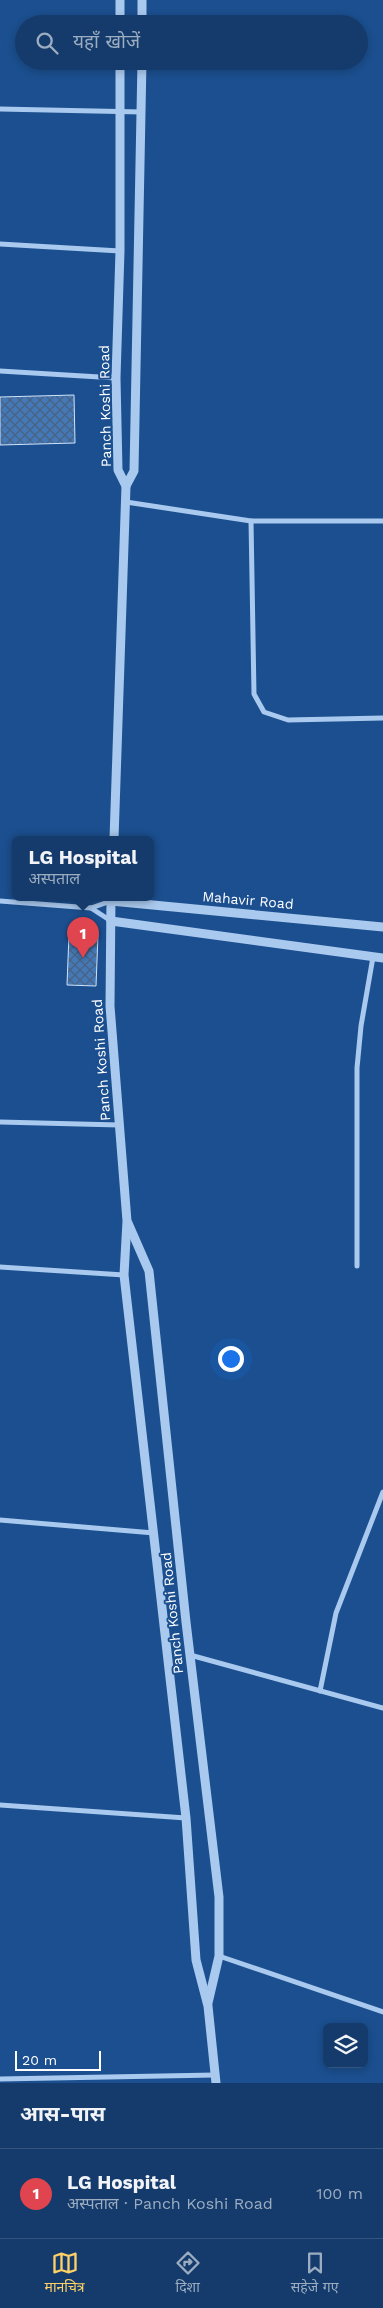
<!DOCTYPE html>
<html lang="hi">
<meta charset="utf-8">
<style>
:root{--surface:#143b6b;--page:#214673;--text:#f1f3f6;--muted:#9dadc1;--line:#33557e;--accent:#ffd166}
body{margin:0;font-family:"Work Sans","Noto Sans Devanagari",sans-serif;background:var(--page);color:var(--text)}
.controls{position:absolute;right:15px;bottom:15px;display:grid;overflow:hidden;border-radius:8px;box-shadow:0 2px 8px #0003}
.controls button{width:45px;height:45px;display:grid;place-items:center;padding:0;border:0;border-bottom:1px solid var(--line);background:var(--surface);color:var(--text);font:25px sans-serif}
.scale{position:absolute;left:15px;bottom:12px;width:86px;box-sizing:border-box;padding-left:5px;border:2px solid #fff;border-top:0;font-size:14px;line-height:18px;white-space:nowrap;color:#fff;-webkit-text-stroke:4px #1b4f8f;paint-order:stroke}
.you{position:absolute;left:230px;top:1358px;width:18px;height:18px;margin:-12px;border:4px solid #fff;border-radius:50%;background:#1a73e8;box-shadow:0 0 0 8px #1a73e833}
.badge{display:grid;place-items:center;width:32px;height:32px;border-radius:50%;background:var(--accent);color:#fff;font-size:16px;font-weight:700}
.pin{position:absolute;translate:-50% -41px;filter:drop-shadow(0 1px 2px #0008)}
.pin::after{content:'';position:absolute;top:26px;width:18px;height:15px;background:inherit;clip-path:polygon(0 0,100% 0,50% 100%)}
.popup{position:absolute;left:12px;top:836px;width:142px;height:65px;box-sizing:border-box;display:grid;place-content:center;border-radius:8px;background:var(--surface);filter:drop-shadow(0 1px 4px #0005);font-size:16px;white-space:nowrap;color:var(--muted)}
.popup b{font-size:19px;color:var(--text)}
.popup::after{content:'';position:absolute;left:50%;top:100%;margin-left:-10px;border:10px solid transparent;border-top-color:var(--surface)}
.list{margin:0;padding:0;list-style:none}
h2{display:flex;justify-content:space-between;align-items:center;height:65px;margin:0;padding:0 20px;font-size:21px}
h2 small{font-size:16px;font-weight:400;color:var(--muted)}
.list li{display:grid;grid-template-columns:32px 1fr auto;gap:15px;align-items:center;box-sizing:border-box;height:90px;padding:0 20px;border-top:1px solid var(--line)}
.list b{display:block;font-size:19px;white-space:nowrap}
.list p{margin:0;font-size:16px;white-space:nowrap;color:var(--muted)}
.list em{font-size:16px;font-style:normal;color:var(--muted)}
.icon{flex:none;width:28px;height:28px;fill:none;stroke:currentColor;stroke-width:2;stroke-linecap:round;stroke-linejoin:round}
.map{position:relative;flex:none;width:383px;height:2083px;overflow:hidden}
.search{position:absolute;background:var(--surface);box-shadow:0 2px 8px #0003;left:15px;right:15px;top:15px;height:55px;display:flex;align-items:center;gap:12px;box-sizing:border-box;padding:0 18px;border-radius:28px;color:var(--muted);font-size:19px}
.sheet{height:155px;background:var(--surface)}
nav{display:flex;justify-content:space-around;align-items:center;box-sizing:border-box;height:70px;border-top:1px solid var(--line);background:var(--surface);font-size:14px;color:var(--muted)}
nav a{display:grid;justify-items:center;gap:2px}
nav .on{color:var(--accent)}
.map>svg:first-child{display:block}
</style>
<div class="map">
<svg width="383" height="2083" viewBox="0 0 383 2083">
<defs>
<pattern id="building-cross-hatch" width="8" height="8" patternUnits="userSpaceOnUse" patternTransform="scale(1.25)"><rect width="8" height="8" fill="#4478b7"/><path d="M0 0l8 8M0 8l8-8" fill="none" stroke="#486282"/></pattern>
</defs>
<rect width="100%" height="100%" fill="#1b4f8f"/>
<!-- building -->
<g fill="url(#building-cross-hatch)" stroke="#cfe3fa">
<path d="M 74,395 L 75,443 L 0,445 L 0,397 Z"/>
<path d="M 69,934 L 98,935 L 96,986 L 67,985 Z"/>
</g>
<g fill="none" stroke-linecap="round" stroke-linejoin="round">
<!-- minor -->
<g stroke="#a9c9ee" stroke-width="5">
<path d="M 0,109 L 142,112"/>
<path d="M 0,244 L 120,251"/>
<path d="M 0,371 L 116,378"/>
<path d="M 126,502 L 251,521 L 383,521"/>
<path d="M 251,521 L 254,694 L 264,712 L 288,720 L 383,718"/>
<path d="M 0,901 L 91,908 L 111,901"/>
<path d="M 91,908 L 111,921"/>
<path d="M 0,1122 L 119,1125"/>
<path d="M 357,1266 L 357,1068 L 361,1026 L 373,957"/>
<path d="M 0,1267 L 124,1275"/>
<path d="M 0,1520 L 154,1533"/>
<path d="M 190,1655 L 383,1708"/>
<path d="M 320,1691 L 336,1613 L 383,1492"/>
<path d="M 0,1805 L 186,1818"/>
<path d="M 219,1956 L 383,2012"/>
<path d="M 0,2079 L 215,2075"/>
</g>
<!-- tertiary -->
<g stroke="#a9c9ee" stroke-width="9">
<path d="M 120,0 L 120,24"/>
<path d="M 142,0 L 142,24"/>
<path d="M 126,486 L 134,471 L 142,61"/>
<path d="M 114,839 L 126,486 L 118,470 L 116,378 L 120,251 L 120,61"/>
<path d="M 111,897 L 110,1006 L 127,1221 L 124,1275 L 186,1818 L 196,1960 L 208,2006 L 216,2083"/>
<path d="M 111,901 L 383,927"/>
<path d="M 111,921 L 383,958"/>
<path d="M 128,1223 L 149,1271 L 186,1622 L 219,1897 L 219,1956 L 208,2003"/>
</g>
</g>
<g text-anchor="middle" stroke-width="4" stroke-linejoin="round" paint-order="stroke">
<!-- street labels -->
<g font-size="14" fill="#fff" stroke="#1b4f8f">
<text transform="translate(105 406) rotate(-91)" y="5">Panch Koshi Road</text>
<text transform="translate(248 900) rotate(5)" y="5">Mahavir Road</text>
<text transform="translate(101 1060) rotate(-94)" y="5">Panch Koshi Road</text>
<text transform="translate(172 1613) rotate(-96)" y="5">Panch Koshi Road</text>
</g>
</g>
</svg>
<div class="controls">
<button><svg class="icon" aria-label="layers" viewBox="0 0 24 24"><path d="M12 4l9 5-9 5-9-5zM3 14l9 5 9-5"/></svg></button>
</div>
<div class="scale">20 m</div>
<div class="you"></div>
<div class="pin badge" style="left:83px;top:958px;background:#e0444e">1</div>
<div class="popup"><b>LG Hospital</b>अस्पताल</div>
<div class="search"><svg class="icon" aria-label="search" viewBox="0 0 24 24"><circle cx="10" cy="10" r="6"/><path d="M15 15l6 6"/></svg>यहाँ खोजें</div>
</div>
<section class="sheet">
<h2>आस-पास<small></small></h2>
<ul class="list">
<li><span class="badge" style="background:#e0444e">1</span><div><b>LG Hospital</b><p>अस्पताल · Panch Koshi Road</p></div><em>100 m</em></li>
</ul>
</section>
<nav>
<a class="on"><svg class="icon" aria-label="map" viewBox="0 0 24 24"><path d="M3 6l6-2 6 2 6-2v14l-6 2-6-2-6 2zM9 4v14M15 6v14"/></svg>मानचित्र</a>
<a><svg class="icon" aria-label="directions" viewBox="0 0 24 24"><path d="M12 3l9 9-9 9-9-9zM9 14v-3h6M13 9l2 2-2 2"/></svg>दिशा</a>
<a><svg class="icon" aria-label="saved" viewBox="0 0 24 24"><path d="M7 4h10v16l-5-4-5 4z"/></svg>सहेजे गए</a>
</nav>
